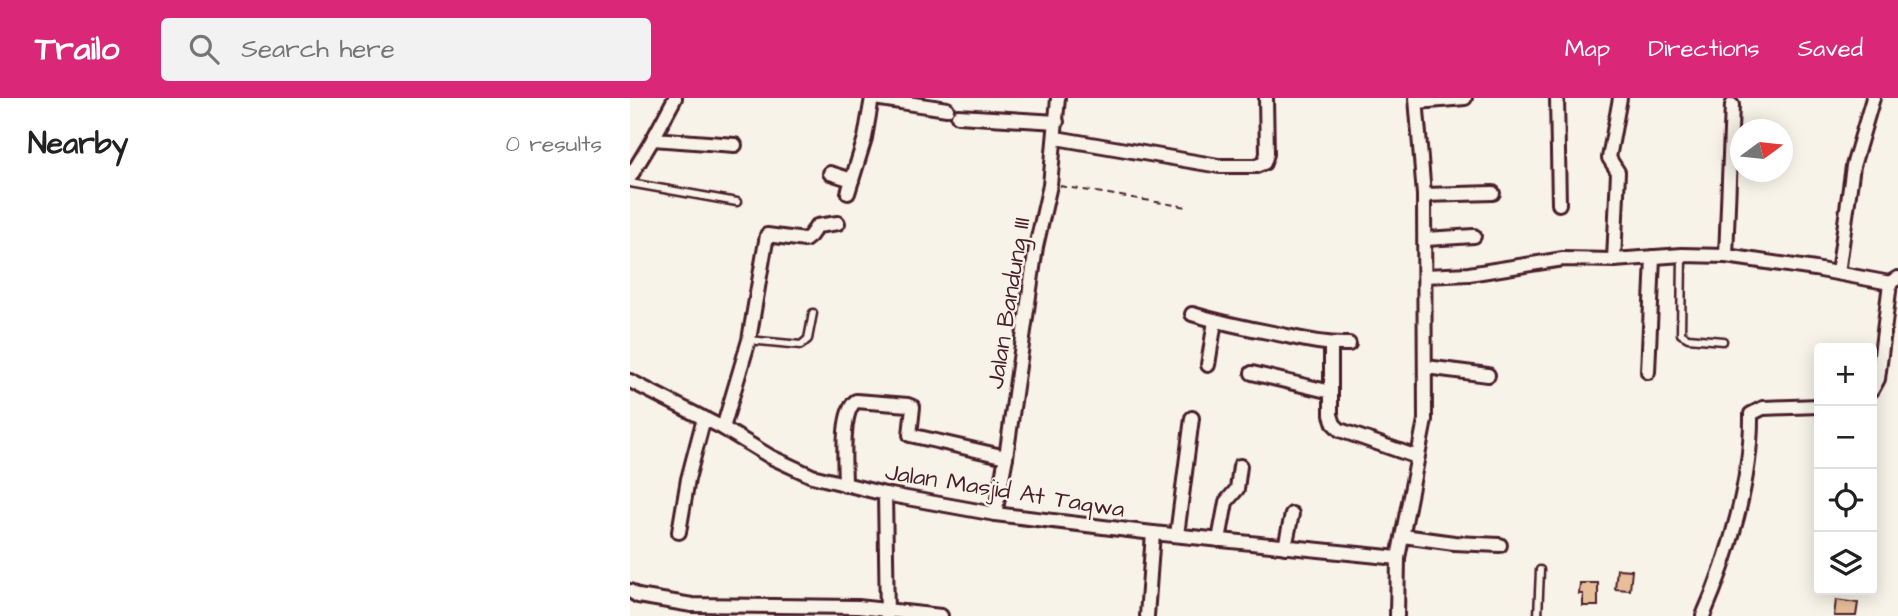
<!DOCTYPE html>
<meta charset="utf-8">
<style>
:root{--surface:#fff;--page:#f2f2f2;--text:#222;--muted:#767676;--line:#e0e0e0;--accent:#db2777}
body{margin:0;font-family:"Architects Daughter",sans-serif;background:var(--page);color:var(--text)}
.controls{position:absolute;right:21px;bottom:21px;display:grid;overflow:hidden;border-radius:7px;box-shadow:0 4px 18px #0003}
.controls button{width:63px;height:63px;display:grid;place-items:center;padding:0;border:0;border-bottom:2px solid var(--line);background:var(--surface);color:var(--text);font:35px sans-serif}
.compass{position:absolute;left:1100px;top:21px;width:63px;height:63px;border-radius:50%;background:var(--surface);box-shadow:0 4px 18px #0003;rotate:75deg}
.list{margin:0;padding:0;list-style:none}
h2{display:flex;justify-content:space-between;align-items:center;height:91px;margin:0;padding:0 28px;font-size:30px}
h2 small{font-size:23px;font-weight:400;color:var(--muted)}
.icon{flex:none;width:38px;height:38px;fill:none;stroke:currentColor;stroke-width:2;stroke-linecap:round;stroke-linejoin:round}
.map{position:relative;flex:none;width:1268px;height:518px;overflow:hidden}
header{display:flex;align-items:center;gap:42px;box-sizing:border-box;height:98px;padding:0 35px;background:var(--accent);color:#fff}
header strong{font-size:33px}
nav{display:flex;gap:38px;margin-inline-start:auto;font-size:24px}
.search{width:490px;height:63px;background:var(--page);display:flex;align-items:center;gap:18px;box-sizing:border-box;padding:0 24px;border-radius:7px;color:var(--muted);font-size:26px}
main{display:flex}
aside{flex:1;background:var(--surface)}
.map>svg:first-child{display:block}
</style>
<header>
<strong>Trailo</strong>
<div class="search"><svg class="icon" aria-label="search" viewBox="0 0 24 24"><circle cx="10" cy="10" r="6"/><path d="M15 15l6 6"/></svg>Search here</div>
<nav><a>Map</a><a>Directions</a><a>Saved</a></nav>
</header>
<main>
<aside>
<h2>Nearby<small>0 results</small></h2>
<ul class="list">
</ul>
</aside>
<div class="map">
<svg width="1268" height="518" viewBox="0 0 1268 518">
<rect width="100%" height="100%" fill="#f7f3e8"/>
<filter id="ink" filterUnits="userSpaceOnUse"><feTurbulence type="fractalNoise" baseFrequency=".0143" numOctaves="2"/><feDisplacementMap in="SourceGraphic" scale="14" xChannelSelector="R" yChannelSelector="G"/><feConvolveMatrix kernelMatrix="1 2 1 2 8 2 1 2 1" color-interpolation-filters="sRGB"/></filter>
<g filter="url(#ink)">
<!-- building -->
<g fill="#e8be98" stroke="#4a1f2b" stroke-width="2">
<path d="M 987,471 L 1002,472 L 1000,492 L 985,491 Z"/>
<path d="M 950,485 L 968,485 L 968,508 L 953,508 L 953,496 L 949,496 Z"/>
<path d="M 1206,502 L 1228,505 L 1226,518 L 1204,518 Z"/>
</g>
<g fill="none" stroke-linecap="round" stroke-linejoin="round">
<!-- service casing -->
<g stroke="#4a1f2b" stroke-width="11">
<g id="service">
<path d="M 0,85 L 107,104"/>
<path d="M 1052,157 L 1051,236 L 1058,240 L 1093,243"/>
<path d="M 119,242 L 171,247 L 178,241 L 183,215"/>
<path d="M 908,518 L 910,472"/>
</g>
</g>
<!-- minor casing -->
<g stroke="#4a1f2b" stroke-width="18">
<g id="minor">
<path d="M 244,0 L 317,11"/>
<path d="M 927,0 L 929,106"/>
<path d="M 787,4 L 835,0"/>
<path d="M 328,18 L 427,24"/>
<path d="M 426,40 L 589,68 L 626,68 L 634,65 L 637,56 L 636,0"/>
<path d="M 23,41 L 105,47"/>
<path d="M 200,75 L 222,82"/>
<path d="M 0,79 L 23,41 L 45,0"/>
<path d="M 218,95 L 235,40 L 242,0"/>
<path d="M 794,97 L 863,95"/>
<path d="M 796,141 L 844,138"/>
<path d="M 1096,158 L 1102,7"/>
<path d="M 984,162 L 988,74 L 979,60 L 990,0"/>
<path d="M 1208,175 L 1223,68 L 1243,0"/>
<path d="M 795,178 L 839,176 L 933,161 L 984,162 L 1052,157 L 1096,158 L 1185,171 L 1260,185"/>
<path d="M 562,216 C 589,224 616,230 643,235 C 668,240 693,247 719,246"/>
<path d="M 701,247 L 701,317 L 704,326 L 710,332 L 787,359"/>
<path d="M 578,267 L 585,223"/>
<path d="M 796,269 L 858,277"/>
<path d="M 1018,274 L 1023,159"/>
<path d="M 622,275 L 701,294"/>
<path d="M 0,283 L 93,330 L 141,359 L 182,378 L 255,396 L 365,416 L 523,435 L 768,460"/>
<path d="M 1242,292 L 1248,281 L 1260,185 L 1268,180"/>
<path d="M 93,330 L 119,242 L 137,137 L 175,142 L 180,138 L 187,128 L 208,125"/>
<path d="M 215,387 C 215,367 210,314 226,303 L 278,307 L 283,309 L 280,337 L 376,359"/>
<path d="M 255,396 L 257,518"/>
<path d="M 365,416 L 376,359 L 406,149 L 420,87 L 428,0"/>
<path d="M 49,434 L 58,381 L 74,320"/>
<path d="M 547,437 L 562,320"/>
<path d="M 773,438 L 824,445 L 870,447"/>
<path d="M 589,442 L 596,404 L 607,391 L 610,368"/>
<path d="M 655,449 L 662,416"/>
<path d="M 0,493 L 8,498 L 62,507 L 228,509 L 311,518"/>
<path d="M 517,518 L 523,435"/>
<path d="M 767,518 L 768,460 L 795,322 L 794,97 L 786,0"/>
<path d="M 1073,518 C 1099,459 1122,380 1121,316 L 1133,310 L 1189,308"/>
</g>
</g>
<!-- path -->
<path stroke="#4a1f2b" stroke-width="2" stroke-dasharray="7 5" stroke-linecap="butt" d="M 430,88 L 557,109"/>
<!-- service -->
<use href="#service" stroke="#f7f3e8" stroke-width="6"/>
<!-- minor -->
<use href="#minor" stroke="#f7f3e8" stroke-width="12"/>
</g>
</g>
<g text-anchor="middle" stroke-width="5" stroke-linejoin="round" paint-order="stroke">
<!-- street labels -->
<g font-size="24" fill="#4a1f2b" stroke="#f7f3e8">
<text transform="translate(378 205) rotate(-81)" y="8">Jalan Bandung III</text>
<text transform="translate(375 392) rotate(9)" y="8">Jalan Masjid At Taqwa</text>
</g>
</g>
</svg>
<div class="controls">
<button>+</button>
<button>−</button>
<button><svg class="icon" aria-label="locate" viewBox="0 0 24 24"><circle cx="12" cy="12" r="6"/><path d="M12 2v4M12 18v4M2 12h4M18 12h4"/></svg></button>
<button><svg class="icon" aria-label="layers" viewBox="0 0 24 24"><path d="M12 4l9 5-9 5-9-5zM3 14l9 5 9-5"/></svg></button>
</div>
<svg class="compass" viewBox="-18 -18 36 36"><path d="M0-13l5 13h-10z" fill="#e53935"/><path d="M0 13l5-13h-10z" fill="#767676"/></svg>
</div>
</main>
